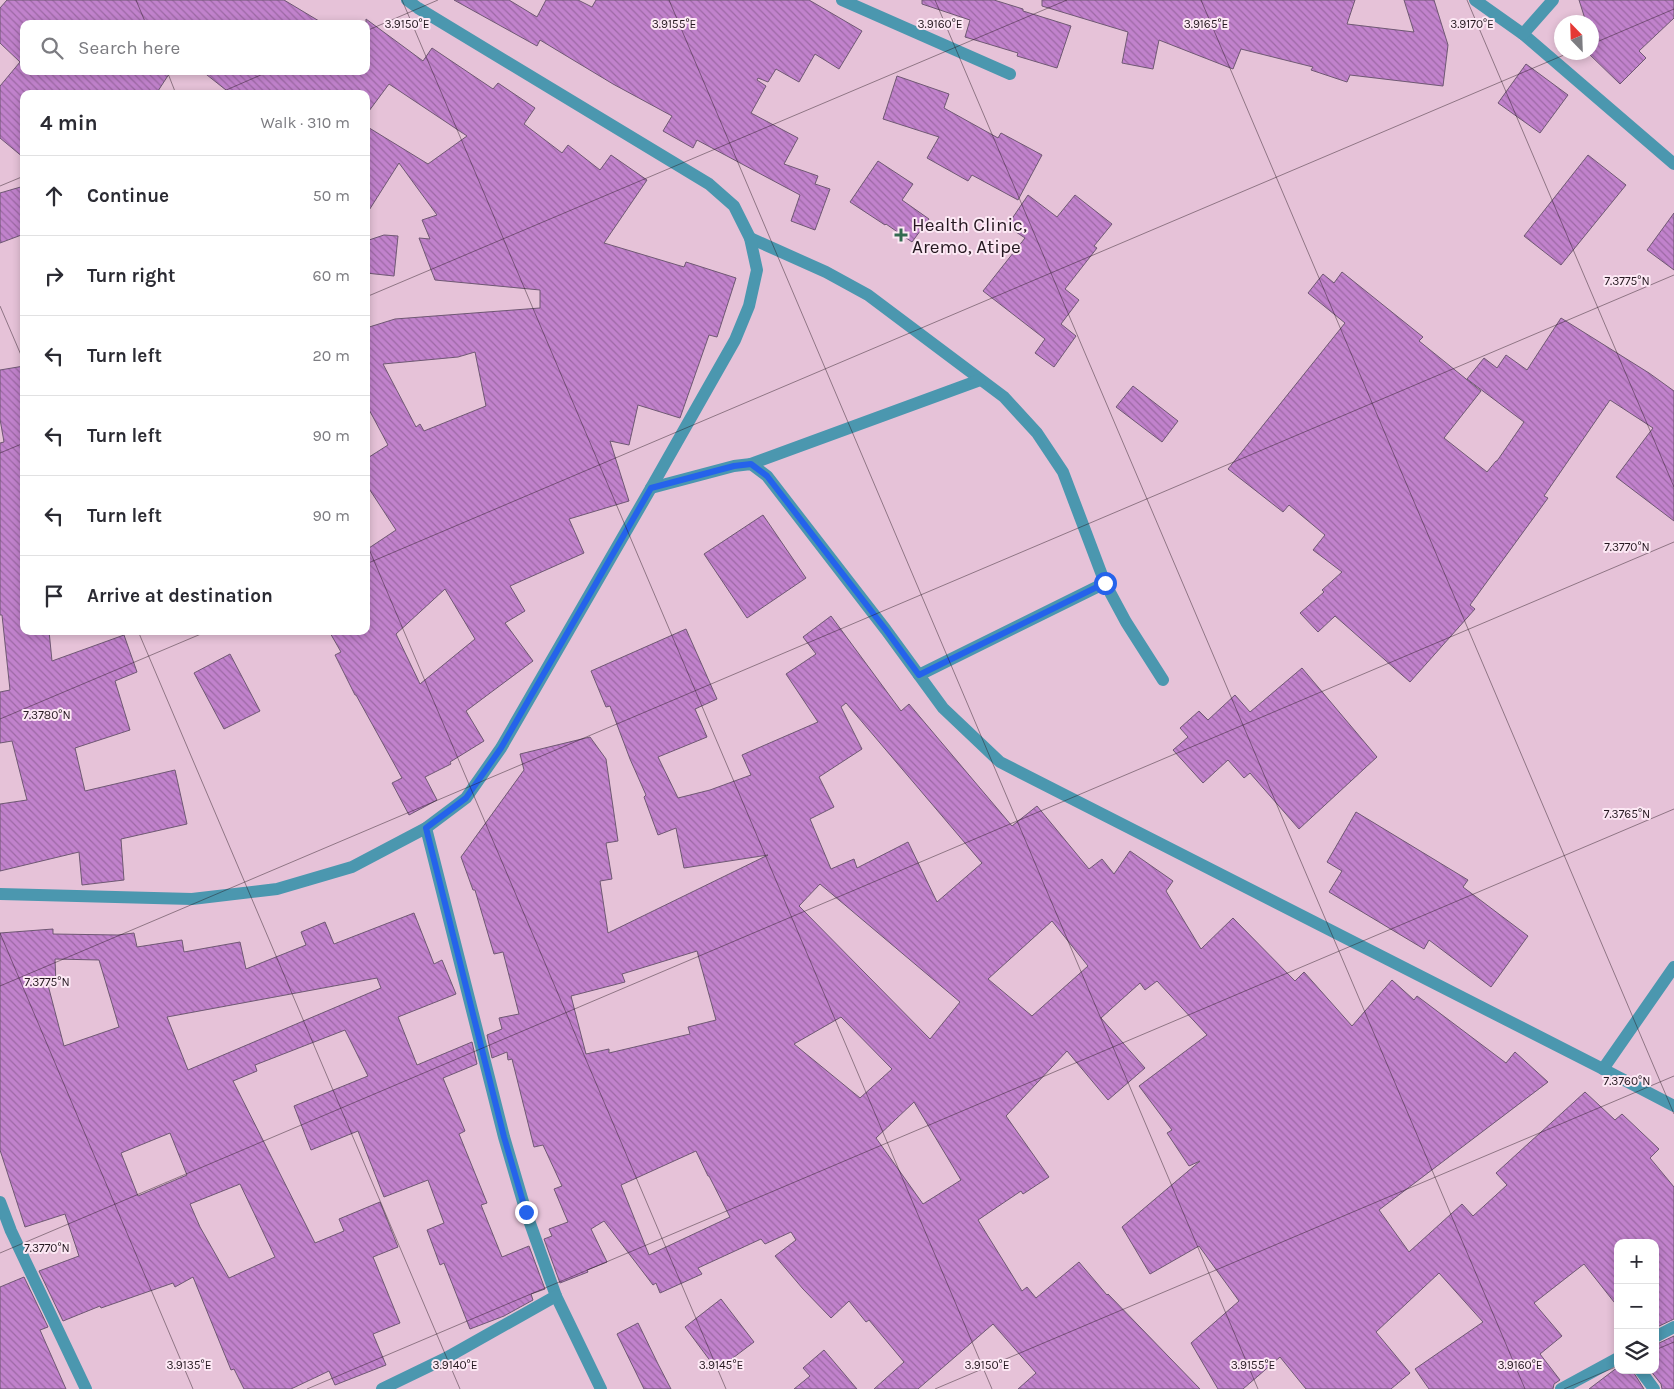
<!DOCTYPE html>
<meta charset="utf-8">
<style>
:root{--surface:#fff;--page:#f7f7f7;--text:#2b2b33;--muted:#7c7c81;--line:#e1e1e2}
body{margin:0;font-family:Karla,sans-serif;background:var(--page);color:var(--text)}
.controls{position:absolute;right:15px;bottom:15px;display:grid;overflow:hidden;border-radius:10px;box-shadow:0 2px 8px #0003}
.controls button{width:45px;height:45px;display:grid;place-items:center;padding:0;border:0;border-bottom:1px solid var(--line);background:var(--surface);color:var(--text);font:25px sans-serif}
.compass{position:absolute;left:1554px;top:15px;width:45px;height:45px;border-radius:50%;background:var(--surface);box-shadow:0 2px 8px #0003;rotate:337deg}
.stop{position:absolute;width:15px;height:15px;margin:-11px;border:4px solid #2563eb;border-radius:50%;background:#fff}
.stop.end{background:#2563eb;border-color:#fff;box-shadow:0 1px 5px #0008}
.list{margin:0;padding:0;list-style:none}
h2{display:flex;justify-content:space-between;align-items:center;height:65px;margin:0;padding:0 20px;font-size:21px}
h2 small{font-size:16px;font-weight:400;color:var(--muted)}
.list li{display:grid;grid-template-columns:32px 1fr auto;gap:15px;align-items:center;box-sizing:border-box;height:80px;padding:0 20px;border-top:1px solid var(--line)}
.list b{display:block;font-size:19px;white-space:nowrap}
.list em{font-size:16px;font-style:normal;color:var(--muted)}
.icon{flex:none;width:28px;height:28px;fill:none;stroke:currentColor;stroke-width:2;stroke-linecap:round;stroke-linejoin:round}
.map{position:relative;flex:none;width:1674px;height:1389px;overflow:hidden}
.search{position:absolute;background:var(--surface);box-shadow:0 2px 8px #0003;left:20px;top:20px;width:350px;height:55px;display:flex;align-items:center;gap:12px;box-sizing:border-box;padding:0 18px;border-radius:10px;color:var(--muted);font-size:19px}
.panel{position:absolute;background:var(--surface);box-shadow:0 2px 8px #0003;left:20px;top:90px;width:350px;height:545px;border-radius:10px}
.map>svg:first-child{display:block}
</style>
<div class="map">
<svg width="1674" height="1389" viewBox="0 0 1674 1389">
<defs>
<pattern id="building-back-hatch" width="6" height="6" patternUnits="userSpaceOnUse" patternTransform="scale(1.25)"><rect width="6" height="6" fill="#c182cc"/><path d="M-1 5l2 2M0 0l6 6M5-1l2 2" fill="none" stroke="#9d69a5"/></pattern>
</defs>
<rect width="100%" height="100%" fill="#e6c2d8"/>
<!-- building -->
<g fill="url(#building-back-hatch)" stroke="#6f5873" fill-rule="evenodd">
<path d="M 7,0 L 284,0 L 324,24 L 24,24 L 24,71 L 171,71 L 156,94 L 24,94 L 24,158 L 0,138 L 0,86 L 20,62 L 0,43 L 0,8 Z"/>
<path d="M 454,0 L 509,0 L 537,17 L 546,0 L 578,0 L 592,7 L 596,0 L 809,0 L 862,31 L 839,69 L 815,54 L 799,82 L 776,69 L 768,82 L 758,78 L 757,80 L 766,86 L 751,113 L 798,138 L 784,164 L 818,176 L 815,184 L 830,189 L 815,230 L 791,221 L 800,195 L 697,140 L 693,148 L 663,131 L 672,116 L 613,84 L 540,40 L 537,46 Z"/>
<path d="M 922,0 L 994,0 L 1023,9 L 1023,11 L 1071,26 L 1057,68 L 1017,56 L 1018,53 L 965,37 L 970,20 L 922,4 Z"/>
<path d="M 1042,0 L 1355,0 L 1347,24 L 1414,32 L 1404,0 L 1434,0 L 1448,45 L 1443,86 L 1350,75 L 1347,82 L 1311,70 L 1313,67 L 1241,49 L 1233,69 L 1159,40 L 1153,69 L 1122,63 L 1128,32 L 1042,6 Z"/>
<path d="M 1579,0 L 1674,0 L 1674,18 L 1639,51 L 1646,58 L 1620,84 L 1587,52 L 1592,52 L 1592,22 L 1586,22 Z"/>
<path d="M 366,19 L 423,61 L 432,48 L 493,89 L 498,83 L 535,108 L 524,124 L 562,153 L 568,145 L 600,170 L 611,155 L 647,180 L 604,243 L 684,267 L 686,262 L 736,278 L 717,337 L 709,335 L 680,418 L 638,405 L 629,445 L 610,441 L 629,501 L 569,519 L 584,553 L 510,586 L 525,611 L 505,623 L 533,661 L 466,711 L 484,741 L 450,762 L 451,764 L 425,777 L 437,800 L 409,815 L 392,783 L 402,778 L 356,695 L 355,695 L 335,655 L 341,652 L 329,631 L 366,631 L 366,550 L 396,530 L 366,484 L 366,459 L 388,445 L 366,404 L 366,328 L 395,319 L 540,308 L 540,290 L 435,280 L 419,238 L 430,239 L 422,220 L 437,215 L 399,163 L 366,215 L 366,126 L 428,164 L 467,136 L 389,84 L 366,115 L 366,94 L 231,94 L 202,71 L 366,71 ZM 475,352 L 486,406 L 424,431 L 420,424 L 416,427 L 383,364 L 458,357 ZM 445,589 L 475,639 L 420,684 L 396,634 Z"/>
<path d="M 1526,64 L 1568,95 L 1540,133 L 1498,103 Z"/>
<path d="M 897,76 L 949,94 L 944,108 L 998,138 L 1001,133 L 1042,155 L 1018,200 L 972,175 L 968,181 L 927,158 L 939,137 L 883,119 Z"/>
<path d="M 1588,155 L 1626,185 L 1561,265 L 1524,236 Z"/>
<path d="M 878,161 L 913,184 L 902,200 L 929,219 L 912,242 L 886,224 L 885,225 L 850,202 Z"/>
<path d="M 24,186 L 24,234 L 0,243 L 0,193 Z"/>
<path d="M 1028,195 L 1057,217 L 1075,195 L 1112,224 L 1094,246 L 1097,248 L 1065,289 L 1079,300 L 1061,324 L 1076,336 L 1054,367 L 1035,353 L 1045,339 L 983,291 L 1025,238 L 1007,226 Z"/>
<path d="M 1674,213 L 1674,270 L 1647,250 Z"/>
<path d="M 384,235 L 398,236 L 394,276 L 366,273 L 366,241 Z"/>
<path d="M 1342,272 L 1423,337 L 1419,341 L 1481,391 L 1444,438 L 1487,472 L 1496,461 L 1497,461 L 1524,422 L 1467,379 L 1484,358 L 1497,368 L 1506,355 L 1527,370 L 1561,318 L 1649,373 L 1674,391 L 1674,521 L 1616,477 L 1653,428 L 1610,400 L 1544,496 L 1548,498 L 1470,605 L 1475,609 L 1410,682 L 1335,616 L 1318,632 L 1300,613 L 1324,592 L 1322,590 L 1342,572 L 1313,550 L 1325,535 L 1289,505 L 1283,512 L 1228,469 L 1345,323 L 1308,293 L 1323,274 L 1334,283 Z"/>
<path d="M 24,366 L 24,631 L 49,631 L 52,661 L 124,635 L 137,672 L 115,681 L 130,730 L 75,748 L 85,791 L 175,770 L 187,824 L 121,839 L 124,880 L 82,885 L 79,852 L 0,871 L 0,804 L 27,800 L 12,741 L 0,743 L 0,692 L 10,690 L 2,615 L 0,615 L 0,443 L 4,442 L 0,419 L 0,370 Z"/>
<path d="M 1133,386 L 1178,421 L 1162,442 L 1116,407 Z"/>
<path d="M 763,515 L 806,578 L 747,618 L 704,554 Z"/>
<path d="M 831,616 L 901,711 L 909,704 L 1012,826 L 1037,806 L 1089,869 L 1102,859 L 1114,874 L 1130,851 L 1173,881 L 1166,891 L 1201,949 L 1233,918 L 1295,981 L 1304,972 L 1352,1026 L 1392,980 L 1414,1000 L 1417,996 L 1506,1063 L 1515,1052 L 1548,1082 L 1379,1210 L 1409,1252 L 1462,1204 L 1473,1216 L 1507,1185 L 1496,1173 L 1585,1092 L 1615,1120 L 1622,1114 L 1659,1149 L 1650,1158 L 1674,1187 L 1674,1319 L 1655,1328 L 1655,1243 L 1618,1243 L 1618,1307 L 1584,1264 L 1534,1303 L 1562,1336 L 1540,1354 L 1560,1380 L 1554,1384 L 1553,1389 L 1429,1389 L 1415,1369 L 1483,1322 L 1439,1273 L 1376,1332 L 1410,1373 L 1391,1389 L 1306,1389 L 1280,1357 L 1243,1389 L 1218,1389 L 1191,1343 L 1239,1301 L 1199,1246 L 1150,1274 L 1122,1227 L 1200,1161 L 1189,1166 L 1167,1133 L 1172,1130 L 1139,1086 L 1207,1035 L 1157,981 L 1145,990 L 1140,983 L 1101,1018 L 1145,1068 L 1108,1100 L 1067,1051 L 1006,1116 L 1049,1177 L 1023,1194 L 1021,1191 L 978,1220 L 1022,1291 L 1027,1287 L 1036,1298 L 1079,1262 L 1107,1295 L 1108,1294 L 1200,1389 L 1018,1389 L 1036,1373 L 993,1324 L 918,1389 L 874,1389 L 904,1362 L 869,1320 L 866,1322 L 849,1301 L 831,1318 L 803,1289 L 775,1256 L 796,1240 L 791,1232 L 765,1244 L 761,1239 L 698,1268 L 702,1274 L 660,1293 L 656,1283 L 653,1285 L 604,1221 L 591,1229 L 607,1262 L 587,1270 L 588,1272 L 560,1283 L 544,1239 L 552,1236 L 549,1229 L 568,1222 L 554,1189 L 562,1186 L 543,1145 L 534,1147 L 512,1059 L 508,1060 L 507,1052 L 492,1058 L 487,1035 L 502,1029 L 499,1018 L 519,1014 L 503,952 L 494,954 L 475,890 L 473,890 L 461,857 L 524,770 L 520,754 L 590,737 L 606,759 L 618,841 L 606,843 L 612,879 L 600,881 L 608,933 L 768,855 L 684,868 L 676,828 L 658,835 L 644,797 L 646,795 L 630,759 L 610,706 L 606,707 L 591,671 L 686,629 L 717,699 L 695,709 L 707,737 L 658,757 L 678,798 L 710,790 L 751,775 L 742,755 L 818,722 L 786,674 L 816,654 L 803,637 ZM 846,703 L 982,863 L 937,902 L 908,842 L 857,868 L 854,859 L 831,869 L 810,819 L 834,807 L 819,777 L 862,749 L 841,707 ZM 820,884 L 960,1002 L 930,1039 L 799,906 ZM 1052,921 L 1088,966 L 1032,1016 L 988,979 ZM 697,951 L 716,1020 L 688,1027 L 690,1034 L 609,1053 L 609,1049 L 586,1054 L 571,996 L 625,982 L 622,974 ZM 841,1017 L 892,1069 L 860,1098 L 794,1044 ZM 914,1102 L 961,1180 L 923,1204 L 876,1138 ZM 696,1151 L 708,1176 L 709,1176 L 730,1217 L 649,1255 L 621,1185 Z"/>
<path d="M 230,654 L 260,711 L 224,729 L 194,673 Z"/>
<path d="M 1302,668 L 1377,757 L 1299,829 L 1250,773 L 1244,778 L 1228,760 L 1203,783 L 1173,750 L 1188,737 L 1180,728 L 1199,711 L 1208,720 L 1235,695 L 1250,712 Z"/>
<path d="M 1356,812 L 1468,880 L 1463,887 L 1528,936 L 1491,987 L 1429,940 L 1424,949 L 1329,892 L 1342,871 L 1327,862 Z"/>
<path d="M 414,913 L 434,964 L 442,960 L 456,994 L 398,1017 L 417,1065 L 472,1042 L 477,1064 L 443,1078 L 465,1131 L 459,1134 L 487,1203 L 481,1205 L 502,1257 L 529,1246 L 545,1289 L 531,1294 L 533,1300 L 504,1316 L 470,1329 L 444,1263 L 440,1265 L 427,1230 L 444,1223 L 428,1180 L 384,1197 L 358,1131 L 311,1150 L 294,1106 L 368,1076 L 345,1030 L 255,1065 L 257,1071 L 233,1081 L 315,1243 L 344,1231 L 339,1219 L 380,1202 L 398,1247 L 373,1257 L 400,1323 L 373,1334 L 386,1365 L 335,1385 L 329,1371 L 291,1389 L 244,1389 L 234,1369 L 231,1370 L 193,1277 L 175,1287 L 173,1283 L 101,1308 L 100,1306 L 63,1321 L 39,1271 L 79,1256 L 65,1214 L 25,1227 L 0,1150 L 0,933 L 53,929 L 53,934 L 118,935 L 134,933 L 137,947 L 182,940 L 184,952 L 240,942 L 246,969 L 306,945 L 301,932 L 325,922 L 334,944 ZM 55,959 L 99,960 L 119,1027 L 64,1046 L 48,985 L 56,985 ZM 377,978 L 381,988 L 188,1070 L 167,1017 ZM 170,1133 L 187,1175 L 138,1196 L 121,1153 ZM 240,1184 L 275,1257 L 229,1278 L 200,1227 L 190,1204 Z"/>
<path d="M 24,1277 L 48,1327 L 40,1330 L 66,1389 L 0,1389 L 0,1287 Z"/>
<path d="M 721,1299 L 754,1342 L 717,1370 L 685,1327 Z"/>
<path d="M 638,1323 L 658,1364 L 671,1389 L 644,1389 L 617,1334 Z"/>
<path d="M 1674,1336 L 1674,1389 L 1662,1389 L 1661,1384 L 1650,1370 L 1655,1370 L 1655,1345 Z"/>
<path d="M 824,1350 L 857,1389 L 794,1389 L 810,1376 L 803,1368 Z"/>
<path d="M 1618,1367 L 1618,1370 L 1632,1370 L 1644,1389 L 1589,1389 Z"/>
</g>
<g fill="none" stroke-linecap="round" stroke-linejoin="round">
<!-- minor -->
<g stroke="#4b97af" stroke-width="12">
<path d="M 842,0 L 1010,74"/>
<path d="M 1475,0 L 1523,34 L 1674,164"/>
<path d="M 1523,34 L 1553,0"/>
<path d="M 750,238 L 826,272 L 868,295 L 1004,397 L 1037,433 L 1063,472 L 1105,583 L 1126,622 L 1163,680"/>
<path d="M 751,464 L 980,380"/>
<path d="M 651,488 L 734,466 L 751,464 L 767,476 L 886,630 L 943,708 L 1000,762 L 1603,1069 L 1674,1106"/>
<path d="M 919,675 L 1105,583"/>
<path d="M 426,828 L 504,1137 L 526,1212 L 556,1296 L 601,1389"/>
<path d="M 0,894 L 192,899 L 277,889 L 352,867 L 426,828 L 466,798 L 501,748 L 651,488 L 735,340 L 749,306 L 757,270 L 750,238 L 734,206 L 709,184 L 418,8 L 407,0"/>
<path d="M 1603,1069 L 1674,967"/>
<path d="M 0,1202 L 11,1231 L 86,1389"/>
<path d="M 1655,1337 L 1674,1327"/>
<path d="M 1640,1370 L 1654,1389"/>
<path d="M 382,1389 L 446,1358 L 556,1296"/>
<path d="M 1561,1389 L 1618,1358"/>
</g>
</g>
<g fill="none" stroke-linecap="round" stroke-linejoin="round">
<!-- route -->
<path stroke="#2563eb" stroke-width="6" d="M 526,1212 L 504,1137 L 426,828 L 466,798 L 501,748 L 651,488 L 734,466 L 751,464 L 767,476 L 886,630 L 919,675 L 1105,583"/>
</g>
<!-- ticks -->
<path fill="none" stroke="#251820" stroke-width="1" stroke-opacity="0.45" d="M 136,0 L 146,24M 402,0 L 992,1389M 669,0 L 1258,1389M 935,0 L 1525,1389M 1201,0 L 1674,1114M 1467,0 L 1674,487M 366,31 L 438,0M 1592,44 L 1674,9M 167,71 L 176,94M 217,94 L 270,71M 0,186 L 24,176M 366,297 L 1067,0M 0,306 L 24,362M 0,453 L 24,443M 366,542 L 726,1389M 366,564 L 1571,52M 138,631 L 460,1389M 0,719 L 208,631M 0,933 L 193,1389M 0,986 L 1674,275M 0,1253 L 1674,542M 1655,1350 L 1674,1342M 307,1389 L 1674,809M 935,1389 L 1674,1076M 1564,1389 L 1618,1366"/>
<!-- markers -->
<path fill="#346b51" stroke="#fce8f4" stroke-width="2" d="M898.5 227.5h5v5h5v5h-5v5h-5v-5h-5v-5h5z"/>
<g text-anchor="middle" stroke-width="4" stroke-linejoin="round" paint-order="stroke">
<!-- poi labels -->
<g font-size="19" fill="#251820" stroke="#fce8f4" text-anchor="start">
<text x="912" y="231">Health Clinic,<tspan x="912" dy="22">Aremo, Atipe</tspan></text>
</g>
</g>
<g font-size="12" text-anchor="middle" fill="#251820" stroke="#fce8f4" stroke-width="4" stroke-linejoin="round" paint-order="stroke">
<text x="407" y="28">3.9150°E</text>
<text x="674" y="28">3.9155°E</text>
<text x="940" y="28">3.9160°E</text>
<text x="1206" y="28">3.9165°E</text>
<text x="1472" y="28">3.9170°E</text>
<text x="1627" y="285">7.3775°N</text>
<text x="1627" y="551">7.3770°N</text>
<text x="47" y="719">7.3780°N</text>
<text x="1627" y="818">7.3765°N</text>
<text x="47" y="986">7.3775°N</text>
<text x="1627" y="1085">7.3760°N</text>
<text x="47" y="1252">7.3770°N</text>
<text x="189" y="1369">3.9135°E</text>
<text x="455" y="1369">3.9140°E</text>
<text x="721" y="1369">3.9145°E</text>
<text x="987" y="1369">3.9150°E</text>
<text x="1253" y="1369">3.9155°E</text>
<text x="1520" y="1369">3.9160°E</text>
</g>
</svg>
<div class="controls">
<button>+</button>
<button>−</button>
<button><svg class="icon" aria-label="layers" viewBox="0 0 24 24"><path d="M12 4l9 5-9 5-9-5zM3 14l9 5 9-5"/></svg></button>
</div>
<svg class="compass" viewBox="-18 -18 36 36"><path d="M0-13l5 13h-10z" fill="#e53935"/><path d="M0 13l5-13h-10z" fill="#7c7c81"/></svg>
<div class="stop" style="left:1105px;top:583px"></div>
<div class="stop end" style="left:526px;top:1212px"></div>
<div class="search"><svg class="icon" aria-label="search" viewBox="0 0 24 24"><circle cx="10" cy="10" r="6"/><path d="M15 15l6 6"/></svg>Search here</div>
<section class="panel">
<h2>4 min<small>Walk · 310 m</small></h2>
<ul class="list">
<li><svg class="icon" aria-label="ahead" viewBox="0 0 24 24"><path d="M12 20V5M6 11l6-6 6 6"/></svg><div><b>Continue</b></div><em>50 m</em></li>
<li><svg class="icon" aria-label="right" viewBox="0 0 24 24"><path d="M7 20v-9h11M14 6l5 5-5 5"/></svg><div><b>Turn right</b></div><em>60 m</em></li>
<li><svg class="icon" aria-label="left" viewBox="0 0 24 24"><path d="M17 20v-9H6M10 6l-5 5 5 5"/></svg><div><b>Turn left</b></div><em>20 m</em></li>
<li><svg class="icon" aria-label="left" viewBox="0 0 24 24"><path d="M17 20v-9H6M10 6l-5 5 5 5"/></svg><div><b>Turn left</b></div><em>90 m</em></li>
<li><svg class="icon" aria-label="left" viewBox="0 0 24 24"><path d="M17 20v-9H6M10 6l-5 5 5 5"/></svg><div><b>Turn left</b></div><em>90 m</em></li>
<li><svg class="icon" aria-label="arrive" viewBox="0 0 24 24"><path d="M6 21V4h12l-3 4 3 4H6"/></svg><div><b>Arrive at destination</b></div></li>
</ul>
</section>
</div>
